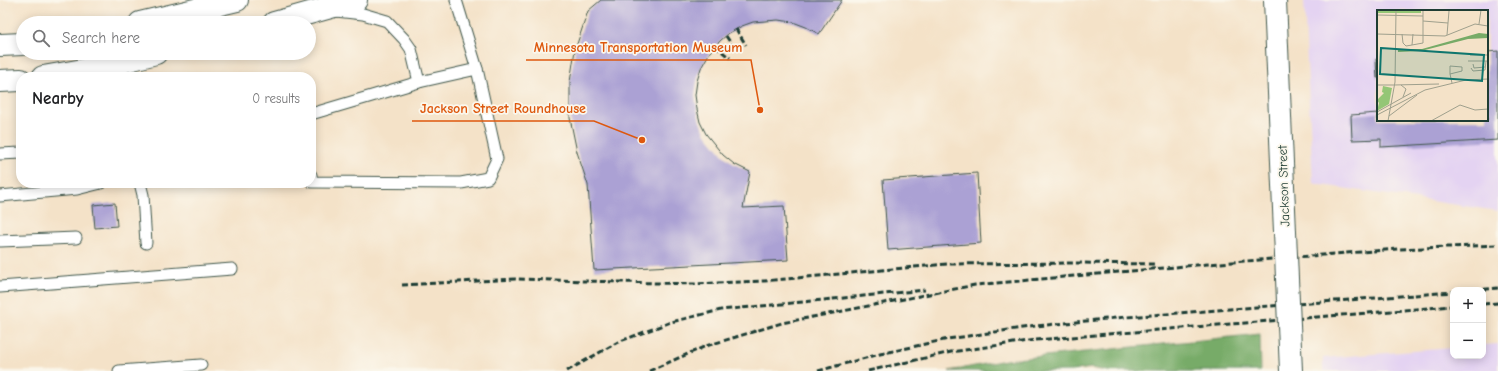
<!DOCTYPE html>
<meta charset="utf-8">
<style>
:root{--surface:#fff;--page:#f2f2f2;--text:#202124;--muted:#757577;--line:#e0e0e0}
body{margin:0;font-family:"Comic Neue",sans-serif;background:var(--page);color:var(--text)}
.controls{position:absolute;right:12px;bottom:12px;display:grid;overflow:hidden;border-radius:8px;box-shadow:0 2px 10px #0003}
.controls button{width:36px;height:36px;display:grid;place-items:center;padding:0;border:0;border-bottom:1px solid var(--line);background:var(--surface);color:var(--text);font:20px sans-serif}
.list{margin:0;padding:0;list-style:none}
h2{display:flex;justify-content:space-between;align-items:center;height:52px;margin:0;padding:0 16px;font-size:17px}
h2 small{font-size:13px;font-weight:400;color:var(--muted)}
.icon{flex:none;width:22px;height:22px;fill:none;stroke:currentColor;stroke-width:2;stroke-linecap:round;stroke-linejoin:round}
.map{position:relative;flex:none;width:1498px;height:371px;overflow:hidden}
.search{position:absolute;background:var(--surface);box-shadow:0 2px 10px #0003;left:16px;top:16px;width:300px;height:44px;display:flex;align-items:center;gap:10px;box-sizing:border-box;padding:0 14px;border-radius:22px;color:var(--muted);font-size:15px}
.panel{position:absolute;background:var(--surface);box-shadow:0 2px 10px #0003;left:16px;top:72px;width:300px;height:116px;border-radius:16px}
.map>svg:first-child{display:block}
</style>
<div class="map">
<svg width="1498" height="371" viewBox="0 0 1498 371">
<rect width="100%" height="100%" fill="#fbf7ec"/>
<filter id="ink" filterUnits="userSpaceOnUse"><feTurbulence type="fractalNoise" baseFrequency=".025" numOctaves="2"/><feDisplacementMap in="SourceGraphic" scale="8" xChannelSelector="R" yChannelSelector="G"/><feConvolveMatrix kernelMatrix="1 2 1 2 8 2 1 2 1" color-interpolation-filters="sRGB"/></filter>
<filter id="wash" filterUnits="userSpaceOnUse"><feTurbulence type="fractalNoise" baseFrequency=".012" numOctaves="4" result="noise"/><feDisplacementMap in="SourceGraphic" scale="16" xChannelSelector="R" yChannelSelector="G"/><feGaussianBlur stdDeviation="0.9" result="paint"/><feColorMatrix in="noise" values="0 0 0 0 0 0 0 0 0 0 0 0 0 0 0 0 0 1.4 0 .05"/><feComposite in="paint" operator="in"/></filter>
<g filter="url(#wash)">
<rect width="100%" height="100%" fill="#f4e2c8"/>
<!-- built -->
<g fill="#e4d3f2" fill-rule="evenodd">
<path d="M 1304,0 L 1498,0 L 1498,211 L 1322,185 L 1313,183 ZM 1378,11 L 1487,11 L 1487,120 L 1378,120 Z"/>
<path d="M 1498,344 L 1498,371 L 1323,371 L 1323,358 L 1453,348 L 1453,356 L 1483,356 L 1483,345 Z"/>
</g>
<!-- forest -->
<path fill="#77ab67" stroke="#4b744e" d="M 1260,334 L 1261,371 L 1108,371 L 1091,368 L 1071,371 L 949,371 L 1006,360 Z"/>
<g id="blocks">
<!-- building -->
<g fill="#aba1d4">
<path d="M 601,0 L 842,0 L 819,34 L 806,27 L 793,22 L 778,20 L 753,22 L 742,26 L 729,33 L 720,41 L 710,52 L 701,68 L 697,81 L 695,95 L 697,109 L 700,122 L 706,134 L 723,155 L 734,164 L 750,172 L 743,208 L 784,206 L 788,260 L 594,270 L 588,185 L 577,152 L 570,118 L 570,82 L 575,50 L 588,11 Z"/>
<path d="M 1498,51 L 1498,140 L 1381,147 L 1381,139 L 1352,140 L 1351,115 L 1378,113 L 1378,120 L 1487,120 L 1487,52 Z"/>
<path d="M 1376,59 L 1378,59 L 1378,78 L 1377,78 Z"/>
<path d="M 977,173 L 981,243 L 888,250 L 883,180 Z"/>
<path d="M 115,203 L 117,226 L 95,228 L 93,205 Z"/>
</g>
</g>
</g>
<g filter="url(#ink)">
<use href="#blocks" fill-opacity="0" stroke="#3f564a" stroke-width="1"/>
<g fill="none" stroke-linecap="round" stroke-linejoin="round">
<!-- lane casing -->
<g stroke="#3f564a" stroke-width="13">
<g id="lane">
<path d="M 336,11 L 363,14 L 387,21 L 404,39 L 411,49 L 419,82"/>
<path d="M 311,114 L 419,82 L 477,69"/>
<path d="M 0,154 L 21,153"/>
<path d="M 311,175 L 312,182 L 461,183 L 488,178 L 497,159 L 477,69 L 456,0"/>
<path d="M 140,183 L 143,195 L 146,243"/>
<path d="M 0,196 L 77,189 L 101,183"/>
<path d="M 0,241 L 76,238"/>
<path d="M 0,287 L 232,269"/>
<path d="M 119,371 L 201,365"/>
</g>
</g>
<!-- secondary casing -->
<g stroke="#3f564a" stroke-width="24">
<g id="secondary">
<path d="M 140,23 L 237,0"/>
<path d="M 274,23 L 356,0"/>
<path d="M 0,45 L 23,44"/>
<path d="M 43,77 L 106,66 L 156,53"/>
<path d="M 0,81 L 21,80"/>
</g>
</g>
<!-- lane -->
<use href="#lane" stroke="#fff" stroke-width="11"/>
<!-- secondary -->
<use href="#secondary" stroke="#fff" stroke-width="22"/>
<!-- rail -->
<g stroke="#1f3d34" stroke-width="3" stroke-dasharray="6 3" stroke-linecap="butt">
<path d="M 736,29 L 746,45"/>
<path d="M 726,36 L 736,51"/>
<path d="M 715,46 L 730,58"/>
<path d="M 402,285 L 515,279 L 693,284 L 764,281 L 947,264 L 1077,263 L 1156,264"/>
<path d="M 1475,290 L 1498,288"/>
<path d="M 1483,304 L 1498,303"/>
<path d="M 567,371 L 618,342 L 671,322 L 721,310 L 925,290"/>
<path d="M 649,371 L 706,346 L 782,323 L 975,285 L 1208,264 L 1398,249 L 1498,245"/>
<path d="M 818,371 L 880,354 L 948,339 L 1036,326 L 1126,317 L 1453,292"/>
<path d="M 868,371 L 951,352 L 1035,340 L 1453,306"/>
</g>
<!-- secondary-bridge casing -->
<g stroke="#3f564a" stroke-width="24" stroke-linecap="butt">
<path id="secondary-bridge" d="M 1275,0 L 1291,371"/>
</g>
<!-- secondary-bridge -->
<use href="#secondary-bridge" stroke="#fff" stroke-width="22"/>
</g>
</g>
<g text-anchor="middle" stroke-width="3.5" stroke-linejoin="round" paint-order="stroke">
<!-- street labels -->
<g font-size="13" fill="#1f3d34" stroke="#fbf7ec">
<text transform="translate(1283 186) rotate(-92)" y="5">Jackson Street</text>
</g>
</g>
<!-- overview -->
<g transform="translate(1377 10)">
<rect width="111" height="111" fill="#f4e2c8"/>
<path d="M 0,0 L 44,0 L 44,3 L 0,3 ZM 6,76 L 15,78 L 12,94 L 0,101 L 2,93 L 0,90 L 7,83 L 5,82 Z" fill="#94c676"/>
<path d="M 102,23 L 111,24 L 111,28 L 91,29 L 44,41 L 21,42 L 21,39 L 45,39 Z" fill="#77ab67"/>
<path fill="none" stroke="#9fa08d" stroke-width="1" d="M 65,0 L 85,0M 0,5 L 46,6M 46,11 L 71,13M 102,14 L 104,0M 0,24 L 68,26 L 98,14 L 111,16M 25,24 L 26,33 L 29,36 L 35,35 L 36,24M 70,25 L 72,1M 35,35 L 46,33 L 46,0M 93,45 L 111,45M 91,51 L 111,51M 96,54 L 97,58 L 108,57M 94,58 L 96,61 L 108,60 L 109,51M 73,64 L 73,56 L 85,57 L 85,61 L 73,64 L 75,73M 0,75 L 17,75M 17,75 L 62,74M 24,75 L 29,79 L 26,87M 0,102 L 34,83M 0,105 L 48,80 L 89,70 L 111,69M 12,106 L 40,85M 11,111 L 18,72 L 19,0M 54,111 L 83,95 L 98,100 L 111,99"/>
<path fill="#0f766e" fill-opacity="0.15" stroke="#0f766e" stroke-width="2" d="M 4,38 L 107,45 L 105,71 L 3,64 Z"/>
<rect width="111" height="111" fill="none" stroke="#1f3d34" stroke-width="2"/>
</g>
<!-- callouts -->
<path fill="none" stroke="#de580e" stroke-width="1.5" d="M760 110L751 60H526M642 140L594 121H412"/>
<g fill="#de580e" stroke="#fbf7ec" stroke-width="1.5">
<circle cx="760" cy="110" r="4"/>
<circle cx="642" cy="140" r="4"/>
</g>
<g font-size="14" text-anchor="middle" font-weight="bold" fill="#de580e" stroke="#fbf7ec" stroke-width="3.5" stroke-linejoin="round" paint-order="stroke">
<text x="638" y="52">Minnesota Transportation Museum</text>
<text x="503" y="113">Jackson Street Roundhouse</text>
</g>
</svg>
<div class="controls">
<button>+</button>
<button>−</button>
</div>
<div class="search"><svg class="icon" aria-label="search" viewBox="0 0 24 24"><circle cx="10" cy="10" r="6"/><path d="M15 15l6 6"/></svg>Search here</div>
<section class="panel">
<h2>Nearby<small>0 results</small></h2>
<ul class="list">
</ul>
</section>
</div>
